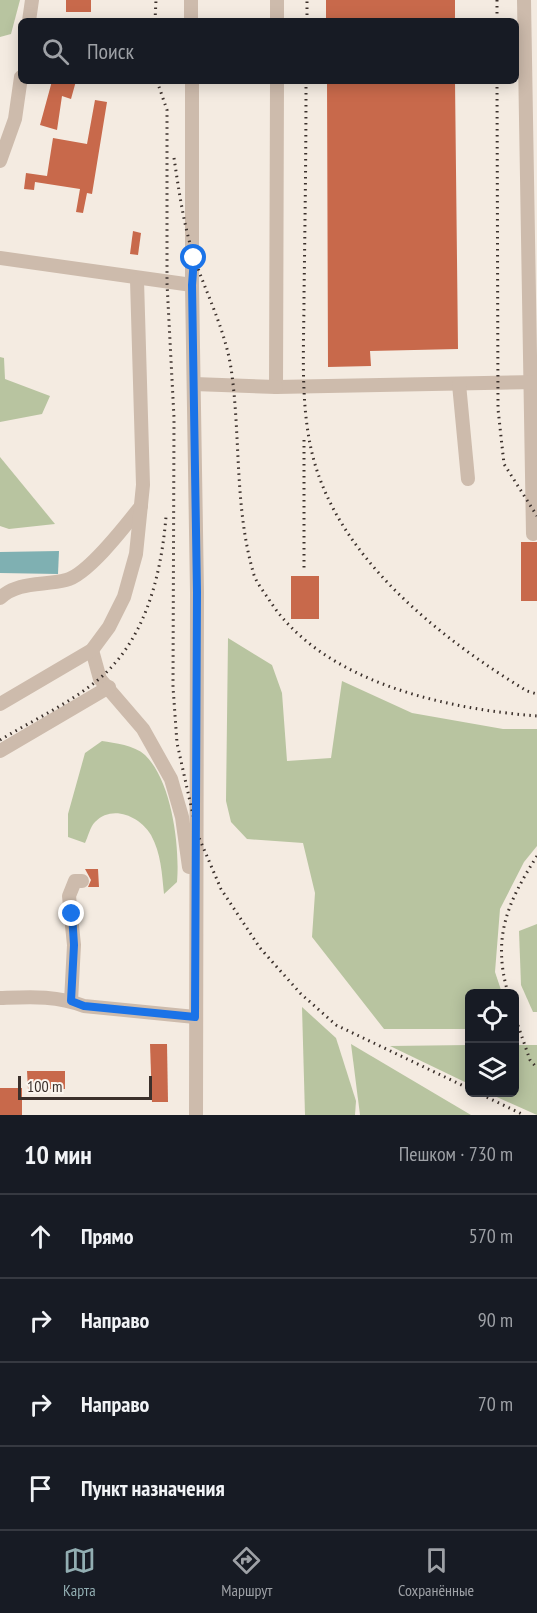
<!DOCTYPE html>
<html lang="ru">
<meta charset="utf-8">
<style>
:root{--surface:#171b24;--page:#20242c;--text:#f1f3f6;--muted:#9ea1a6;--line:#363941;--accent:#92aeb2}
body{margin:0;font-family:"PT Sans Narrow",sans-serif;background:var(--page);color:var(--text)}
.controls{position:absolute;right:18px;bottom:18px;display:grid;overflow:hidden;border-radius:9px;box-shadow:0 3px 15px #0003}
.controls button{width:54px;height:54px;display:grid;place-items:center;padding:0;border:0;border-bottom:2px solid var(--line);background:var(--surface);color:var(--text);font:30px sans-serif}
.scale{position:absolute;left:18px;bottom:15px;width:134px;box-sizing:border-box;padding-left:6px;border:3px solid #3b302b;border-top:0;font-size:16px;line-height:21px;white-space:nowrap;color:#3b302b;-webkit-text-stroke:4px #fbf5ee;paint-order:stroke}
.stop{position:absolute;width:18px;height:18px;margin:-14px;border:4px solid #1a73e8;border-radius:50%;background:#fff}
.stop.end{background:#1a73e8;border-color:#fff;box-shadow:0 2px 6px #0008}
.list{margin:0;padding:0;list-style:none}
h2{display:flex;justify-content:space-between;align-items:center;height:78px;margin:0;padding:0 24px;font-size:26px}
h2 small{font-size:20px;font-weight:400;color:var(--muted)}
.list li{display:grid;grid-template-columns:39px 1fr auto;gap:18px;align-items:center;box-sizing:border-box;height:84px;padding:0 24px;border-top:2px solid var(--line)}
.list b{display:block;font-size:22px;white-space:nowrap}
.list em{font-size:20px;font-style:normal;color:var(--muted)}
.icon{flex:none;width:33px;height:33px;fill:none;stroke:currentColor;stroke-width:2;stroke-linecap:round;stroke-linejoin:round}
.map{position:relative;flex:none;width:537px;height:1115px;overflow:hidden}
.search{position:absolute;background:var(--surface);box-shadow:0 3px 15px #0003;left:18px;right:18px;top:18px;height:66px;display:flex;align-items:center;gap:15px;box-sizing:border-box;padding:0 21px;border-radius:9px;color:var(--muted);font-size:22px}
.sheet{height:414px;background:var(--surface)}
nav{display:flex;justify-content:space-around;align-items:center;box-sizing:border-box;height:84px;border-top:2px solid var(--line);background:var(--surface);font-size:16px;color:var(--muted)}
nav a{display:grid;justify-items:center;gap:3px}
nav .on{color:var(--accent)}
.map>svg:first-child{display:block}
</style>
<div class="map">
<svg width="537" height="1115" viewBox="0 0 537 1115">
<rect width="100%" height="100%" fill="#f4ebe1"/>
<!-- green -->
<g fill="#b8c4a0">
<path d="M 0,0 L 20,0 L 11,34 L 0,37 Z"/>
<path d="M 0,357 L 4,358 L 5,379 L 50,396 L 42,414 L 0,422 Z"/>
<path d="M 0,458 L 0,457 L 55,524 L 9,529 L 0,526 Z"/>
<path d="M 228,638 L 272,665 L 282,693 L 287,761 L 331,758 L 342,681 L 412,713 L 503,729 L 537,729 L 537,846 L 524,862 L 500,909 L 495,972 L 502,993 L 470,993 L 469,1029 L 384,1029 L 312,937 L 315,893 L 303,843 L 247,839 L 231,822 L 226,801 Z"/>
<path d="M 102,741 C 115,743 134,745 145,755 C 172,781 180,847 177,882 L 164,894 C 162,874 161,853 151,835 C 140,816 112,804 95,822 C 90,827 88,837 85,843 L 68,837 L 68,814 L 85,753 Z"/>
<path d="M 537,924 L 537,1012 L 533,1012 L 521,985 L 519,931 Z"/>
<path d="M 302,1007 L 336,1038 L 356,1101 L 355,1115 L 305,1115 Z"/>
<path d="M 351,1044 L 471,1115 L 360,1115 Z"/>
<path d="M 469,1045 L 469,1084 L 390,1046 Z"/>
<path d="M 515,1045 L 537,1045 L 537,1115 L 488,1093 L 514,1092 Z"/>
</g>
<!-- water -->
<path fill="#7fb0b2" d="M 59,551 L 58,574 L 0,573 L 0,552 Z"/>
<!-- building -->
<g fill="#c8694b">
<rect x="66" y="0" width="25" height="12"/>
<rect x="326" y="0" width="129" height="21"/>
<path d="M 52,81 L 76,81 L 71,99 L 62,96 L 57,130 L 40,125 Z"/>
<path d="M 327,81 L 455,81 L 458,349 L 370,351 L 371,366 L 328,367 Z"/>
<path d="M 95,100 L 107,102 L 92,194 L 87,193 L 83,213 L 76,212 L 80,189 L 35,182 L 34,190 L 24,189 L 26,173 L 47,176 L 53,138 L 87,144 Z"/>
<path d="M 133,231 L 141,233 L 138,255 L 130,254 Z"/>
<rect x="521" y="542" width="16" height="59"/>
<rect x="291" y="576" width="28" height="43"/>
<path d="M 85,869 L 98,869 L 99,887 L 88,887 L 91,880 Z"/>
<path d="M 150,1044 L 167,1044 L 168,1102 L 152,1102 Z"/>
<path d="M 27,1071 L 65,1071 L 65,1089 L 28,1089 Z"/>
<rect x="0" y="1088" width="22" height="27"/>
</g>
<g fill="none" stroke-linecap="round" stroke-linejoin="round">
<!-- minor -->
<g stroke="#cdbbac" stroke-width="14">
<path d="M 191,0 L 191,21"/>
<path d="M 524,0 L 533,534"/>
<path d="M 29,21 L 32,0"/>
<path d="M 277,21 L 277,0"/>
<path d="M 192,81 L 192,285"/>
<path d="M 277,81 L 276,387 L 537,382"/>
<path d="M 0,161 L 15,119 L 21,77"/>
<path d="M 0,258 L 192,285 L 197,592 L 196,1115"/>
<path d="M 194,384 L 276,387"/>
<path d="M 459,384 L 468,479"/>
<path d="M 0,598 C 19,581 42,586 66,580 C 88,575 126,525 141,506"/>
<path d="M 92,650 L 100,679 L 143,729 L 171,779 L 182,817 L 189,867"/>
<path d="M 0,704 L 92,650 L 109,627 L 124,597 L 136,554 L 143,485 L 137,280"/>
<path d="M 0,751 L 109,687"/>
<path d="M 0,998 C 29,997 56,995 84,1006 L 195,1017"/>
<path d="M 71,1001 L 74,945 L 69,896 L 75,881 L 82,881"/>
</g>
<!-- rail -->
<g stroke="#3b302b" stroke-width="3" stroke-dasharray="1.5 4.5" stroke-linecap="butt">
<path d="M 497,0 L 497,21"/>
<path d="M 155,21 L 156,0"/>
<path d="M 307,21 L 307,0"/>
<path d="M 157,81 L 167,110 L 167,283 L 174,418 L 173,687 L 177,743 L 197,833 L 221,889 L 260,948 L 301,994 L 336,1025 L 470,1089"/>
<path d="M 306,81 C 306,152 305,224 304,295 C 304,347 300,402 312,453 C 337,558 440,638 527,691 L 537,694"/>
<path d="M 497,81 L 498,409 L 504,464 L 537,516"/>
<path d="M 174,158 C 179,191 184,228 195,260 C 207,295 225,330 231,368 C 241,436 234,508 254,575 C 257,583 263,591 268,598 C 320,682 446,709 537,716"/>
<path d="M 304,440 L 304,568"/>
<path d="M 0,740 C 33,720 69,704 99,679 C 146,639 161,575 166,517"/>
<path d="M 508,993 C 492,938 507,903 537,856"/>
<path d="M 514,1014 L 530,1060 L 537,1068"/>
<path d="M 476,1092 L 524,1115"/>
</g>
</g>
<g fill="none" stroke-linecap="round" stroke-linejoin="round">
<!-- route -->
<path stroke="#1a73e8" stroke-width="8" d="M 72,914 L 74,945 L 71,1001 L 84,1006 L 195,1017 L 197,592 L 192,285 L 194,258"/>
</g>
</svg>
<div class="controls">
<button><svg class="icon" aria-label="locate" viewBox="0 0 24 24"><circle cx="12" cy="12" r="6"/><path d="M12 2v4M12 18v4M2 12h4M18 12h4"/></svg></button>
<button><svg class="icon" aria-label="layers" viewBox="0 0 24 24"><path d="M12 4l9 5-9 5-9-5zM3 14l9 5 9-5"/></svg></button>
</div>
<div class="scale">100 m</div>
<div class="stop" style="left:194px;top:258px"></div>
<div class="stop end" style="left:72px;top:914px"></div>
<div class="search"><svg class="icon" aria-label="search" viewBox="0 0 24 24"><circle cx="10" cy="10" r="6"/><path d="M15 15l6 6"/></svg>Поиск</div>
</div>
<section class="sheet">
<h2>10 мин<small>Пешком · 730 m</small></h2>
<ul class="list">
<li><svg class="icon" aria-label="ahead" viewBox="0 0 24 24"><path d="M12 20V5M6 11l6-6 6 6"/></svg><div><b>Прямо</b></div><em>570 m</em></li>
<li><svg class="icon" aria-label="right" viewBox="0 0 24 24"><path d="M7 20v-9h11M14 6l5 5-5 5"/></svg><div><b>Направо</b></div><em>90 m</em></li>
<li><svg class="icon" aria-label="right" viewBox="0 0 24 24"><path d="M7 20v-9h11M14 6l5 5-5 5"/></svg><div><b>Направо</b></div><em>70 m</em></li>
<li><svg class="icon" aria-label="arrive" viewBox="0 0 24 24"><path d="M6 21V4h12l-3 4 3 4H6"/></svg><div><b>Пункт назначения</b></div></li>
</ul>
</section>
<nav>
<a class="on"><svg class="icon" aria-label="map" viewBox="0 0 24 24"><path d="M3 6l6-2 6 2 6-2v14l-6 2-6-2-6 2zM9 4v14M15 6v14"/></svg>Карта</a>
<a><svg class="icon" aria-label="directions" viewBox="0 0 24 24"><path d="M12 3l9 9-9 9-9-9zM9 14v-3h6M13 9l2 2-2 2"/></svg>Маршрут</a>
<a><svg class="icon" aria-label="saved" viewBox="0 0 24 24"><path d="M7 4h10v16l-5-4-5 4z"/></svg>Сохранённые</a>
</nav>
